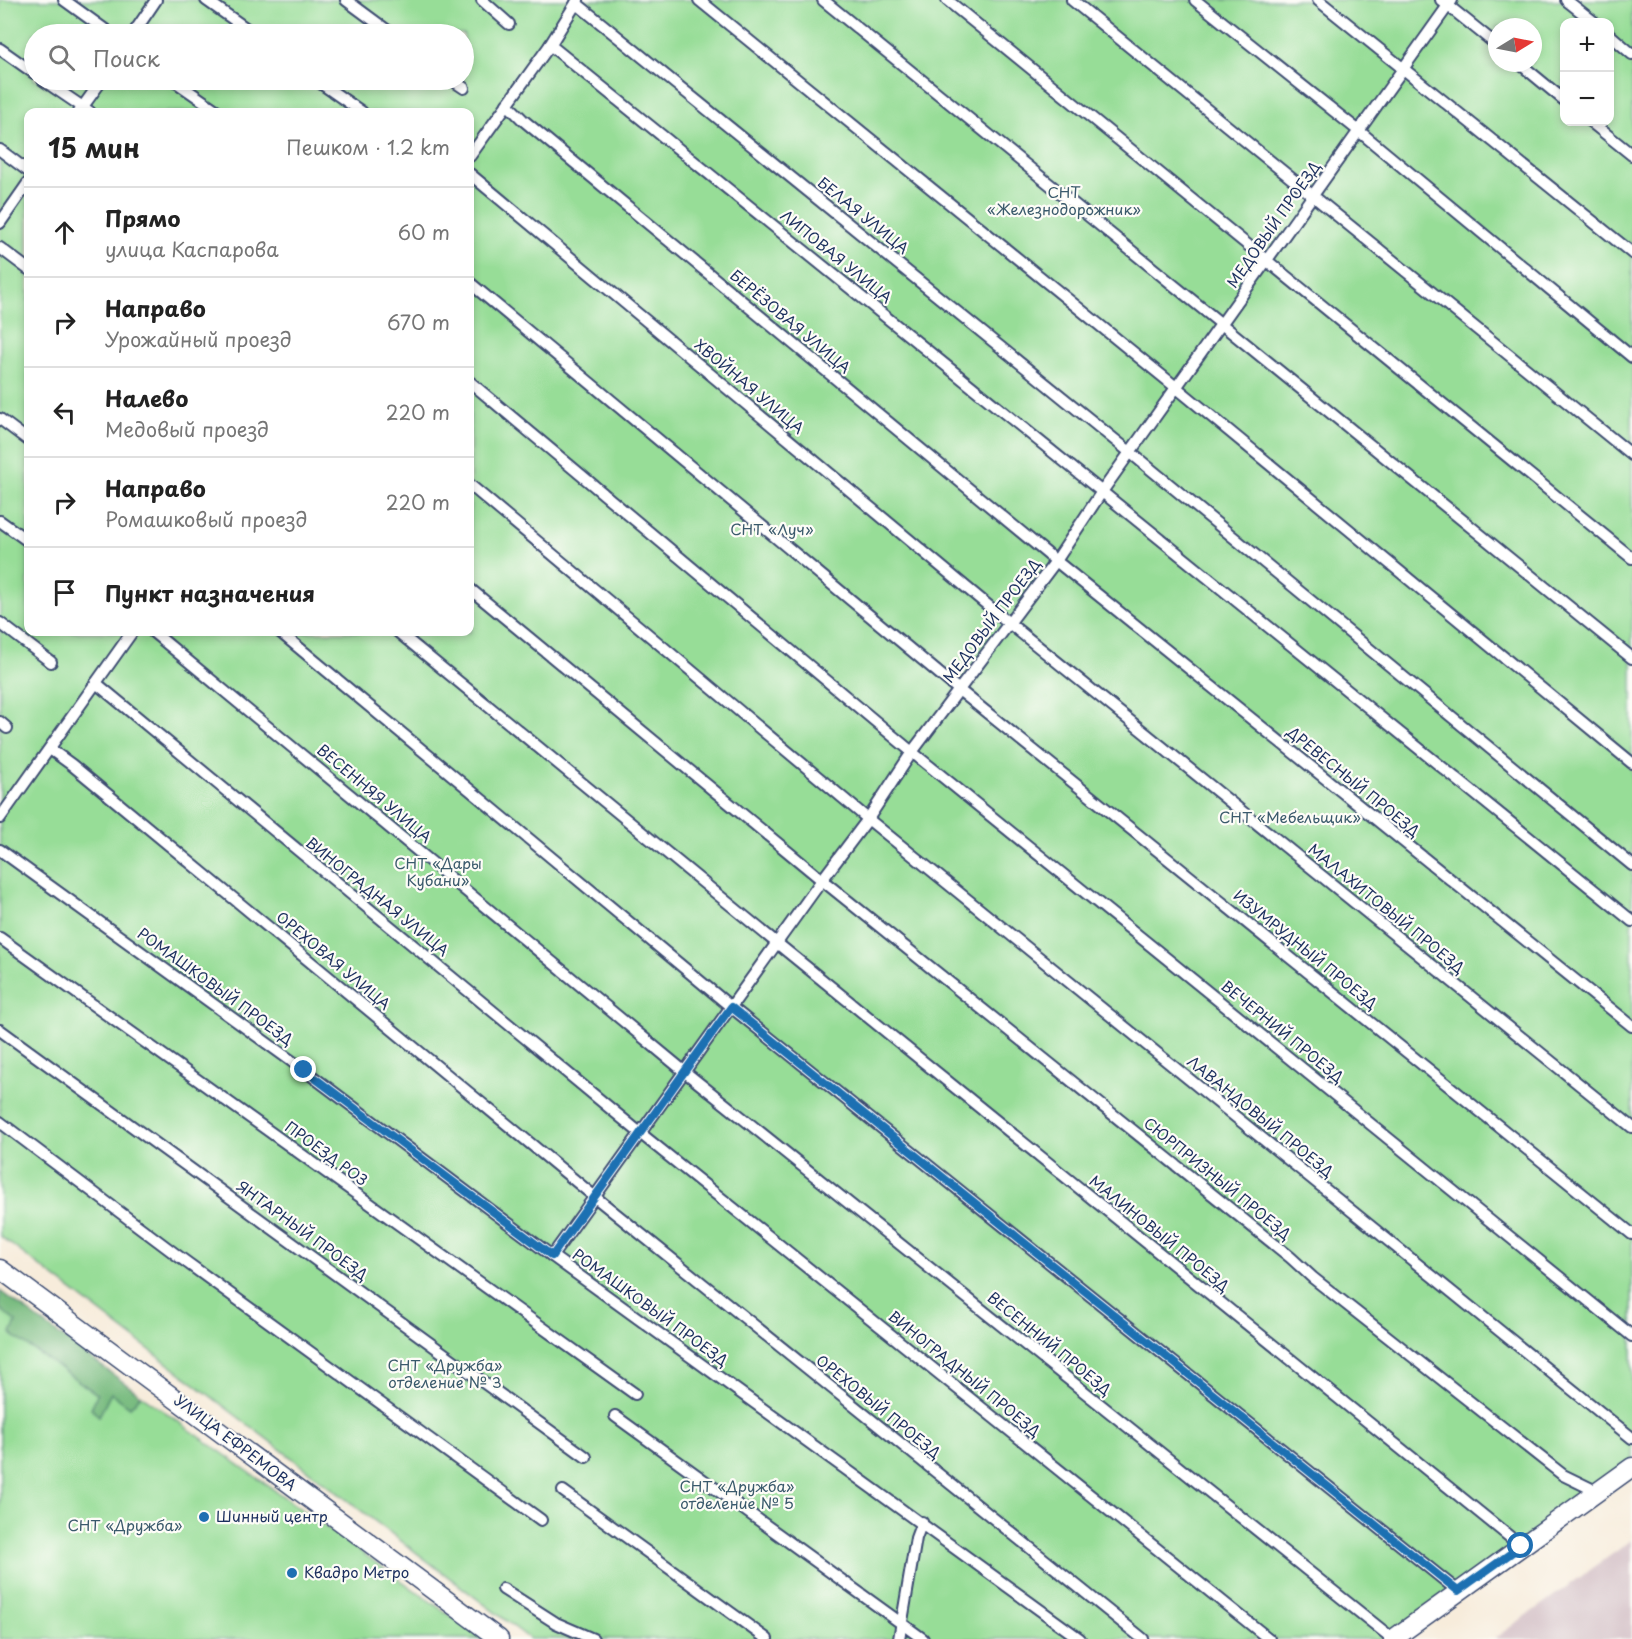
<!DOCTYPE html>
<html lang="ru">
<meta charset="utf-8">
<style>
:root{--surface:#fff;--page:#f6f6f6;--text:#222;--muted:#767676;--line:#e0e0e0}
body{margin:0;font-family:"Playpen Sans",sans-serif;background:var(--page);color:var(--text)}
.controls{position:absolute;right:18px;top:18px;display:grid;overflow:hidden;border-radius:12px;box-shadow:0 3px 9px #0003}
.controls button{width:54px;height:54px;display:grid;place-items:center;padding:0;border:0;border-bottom:2px solid var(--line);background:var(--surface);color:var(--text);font:30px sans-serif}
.compass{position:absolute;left:1488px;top:18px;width:54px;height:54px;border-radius:50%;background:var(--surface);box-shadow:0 3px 9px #0003;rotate:80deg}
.stop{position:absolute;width:18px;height:18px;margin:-14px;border:4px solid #1f6fb2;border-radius:50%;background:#fff}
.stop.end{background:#1f6fb2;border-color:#fff;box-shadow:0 2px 6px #0008}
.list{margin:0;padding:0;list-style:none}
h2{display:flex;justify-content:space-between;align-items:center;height:78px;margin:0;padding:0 24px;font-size:26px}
h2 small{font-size:20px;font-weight:400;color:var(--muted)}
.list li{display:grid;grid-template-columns:39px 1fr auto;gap:18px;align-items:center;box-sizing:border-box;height:90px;padding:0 24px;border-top:2px solid var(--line)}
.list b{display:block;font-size:22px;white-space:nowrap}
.list p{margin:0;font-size:20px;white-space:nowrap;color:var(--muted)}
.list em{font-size:20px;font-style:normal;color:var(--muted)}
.icon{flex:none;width:33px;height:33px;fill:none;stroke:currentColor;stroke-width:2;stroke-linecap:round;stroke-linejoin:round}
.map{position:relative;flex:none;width:1632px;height:1639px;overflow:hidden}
.search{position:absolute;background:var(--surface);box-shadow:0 3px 9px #0003;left:24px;top:24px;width:450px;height:66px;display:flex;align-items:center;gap:15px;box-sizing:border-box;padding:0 21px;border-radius:33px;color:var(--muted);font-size:22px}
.panel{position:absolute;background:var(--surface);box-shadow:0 3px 9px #0003;left:24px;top:108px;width:450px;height:528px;border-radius:12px}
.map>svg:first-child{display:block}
</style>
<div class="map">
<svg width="1632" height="1639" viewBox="0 0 1632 1639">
<rect width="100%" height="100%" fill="#fdfcf7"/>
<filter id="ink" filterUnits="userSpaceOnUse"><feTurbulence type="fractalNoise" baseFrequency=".0167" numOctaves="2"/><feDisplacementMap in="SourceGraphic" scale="12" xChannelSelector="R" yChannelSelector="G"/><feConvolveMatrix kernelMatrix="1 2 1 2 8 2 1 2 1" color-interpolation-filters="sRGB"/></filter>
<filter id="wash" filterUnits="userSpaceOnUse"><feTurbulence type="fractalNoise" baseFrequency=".008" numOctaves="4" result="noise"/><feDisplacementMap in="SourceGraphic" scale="24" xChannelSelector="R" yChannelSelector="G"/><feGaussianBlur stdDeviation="1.35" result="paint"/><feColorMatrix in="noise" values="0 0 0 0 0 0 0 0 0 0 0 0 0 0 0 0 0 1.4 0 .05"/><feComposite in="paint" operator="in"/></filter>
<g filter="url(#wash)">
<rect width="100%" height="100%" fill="#f7ecdb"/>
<!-- industrial -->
<path fill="#d2bec5" d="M 1632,1540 L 1632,1639 L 1495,1639 L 1495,1638 Z"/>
<!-- green -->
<g fill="#97dd97" stroke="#59867a" stroke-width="1.5" fill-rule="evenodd">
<path d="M 0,0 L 1632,0 L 1632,1467 L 1393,1639 L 530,1639 L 0,1236 ZM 1564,22 L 1610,22 L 1610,122 L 1564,122 ZM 1497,27 L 1533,27 L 1533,63 L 1497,63 ZM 34,34 L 464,34 L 464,80 L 34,80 ZM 28,112 L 470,112 L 470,632 L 28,632 Z"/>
<path d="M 0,1309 L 17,1322 L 11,1334 L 97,1394 L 99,1416 L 111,1393 L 130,1407 L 141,1395 L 483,1639 L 0,1639 Z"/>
</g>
<!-- forest -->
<path fill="#79bc80" stroke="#4a766f" stroke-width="1.5" d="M 0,1291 L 141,1395 L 130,1407 L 111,1393 L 99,1416 L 91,1409 L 97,1394 L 11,1334 L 16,1322 L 0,1309 Z"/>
</g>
<g filter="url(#ink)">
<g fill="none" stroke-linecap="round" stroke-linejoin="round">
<!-- minor casing -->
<g stroke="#3c4b71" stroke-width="14">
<g id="minor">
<path d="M 64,0 L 111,34"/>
<path d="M 206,0 L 254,34"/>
<path d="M 346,0 L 392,34"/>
<path d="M 482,0 L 509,24"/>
<path d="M 699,0 L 1177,388 L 1632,763"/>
<path d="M 823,0 L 1632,658"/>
<path d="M 947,0 L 1632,558"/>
<path d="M 1072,0 L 1632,455"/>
<path d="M 1195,0 L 1359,131 L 1632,357"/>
<path d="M 1318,0 L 1632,253"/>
<path d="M 1441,0 L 1497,45"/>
<path d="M 1566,0 L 1594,22"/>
<path d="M 576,3 L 1131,453 L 1632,865"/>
<path d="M 133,34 L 156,0"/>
<path d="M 1610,35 L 1632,54"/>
<path d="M 550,45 L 1632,921"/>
<path d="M 0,49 L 34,73"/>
<path d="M 1519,63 L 1564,100"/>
<path d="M 43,80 L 90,112"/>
<path d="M 173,80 L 219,112"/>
<path d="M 316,80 L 362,112"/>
<path d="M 452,80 L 464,88"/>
<path d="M 507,104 L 523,120 L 1056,561 L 1632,1026"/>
<path d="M 79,112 L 102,80"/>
<path d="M 1591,122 L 1632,155"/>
<path d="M 0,150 L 28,171"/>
<path d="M 470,156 L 550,45 L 578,0"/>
<path d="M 470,174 L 1009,623 L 1632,1127"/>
<path d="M 0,223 L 28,183"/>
<path d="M 0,248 L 28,269"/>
<path d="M 470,283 L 959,690 L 1632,1234"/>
<path d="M 470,382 L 912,752 L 1632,1336"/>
<path d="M 0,419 L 28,440"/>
<path d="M 470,485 L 868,819 L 1632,1438"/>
<path d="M 0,521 L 28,541"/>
<path d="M 470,589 L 822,880 L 1290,1257 L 1313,1278 L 1563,1475 L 1598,1492"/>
<path d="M 0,623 L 51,662"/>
<path d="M 153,632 L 685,1072 L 1393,1639"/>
<path d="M 280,632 L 731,1007 L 1458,1591"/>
<path d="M 398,632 L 778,944 L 1521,1546"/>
<path d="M 96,683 L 640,1133 L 1269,1639"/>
<path d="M 0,722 L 7,728"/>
<path d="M 50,749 L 72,765 L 595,1197 L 1143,1639"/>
<path d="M 0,818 L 132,632"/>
<path d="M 0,850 L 304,1070 L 552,1256 L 1080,1639"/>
<path d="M 0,938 L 635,1394"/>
<path d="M 0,1030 L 586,1457"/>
<path d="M 0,1122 L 178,1256 L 541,1520"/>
<path d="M 552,1256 L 822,880 L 868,819 L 912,752 L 1056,561 L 1101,493 L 1452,0"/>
<path d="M 615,1416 L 923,1639"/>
<path d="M 563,1491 L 767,1639"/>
<path d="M 503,1589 L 556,1623 L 593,1639"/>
<path d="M 899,1639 L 916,1538 L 922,1522"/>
</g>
</g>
<!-- primary casing -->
<g stroke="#3c4b71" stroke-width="21">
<g id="primary">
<path d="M 0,1269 L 499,1639"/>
<path d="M 1393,1639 L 1632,1467"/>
</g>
</g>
<!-- minor -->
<use href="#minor" stroke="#fff" stroke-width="10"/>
<!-- primary -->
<use href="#primary" stroke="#fff" stroke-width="18"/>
</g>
</g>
<g fill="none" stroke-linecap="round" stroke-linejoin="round" filter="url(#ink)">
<!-- route -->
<path stroke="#1f6fb2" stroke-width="8" d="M 304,1070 L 552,1256 L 731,1007 L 1458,1591 L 1521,1546"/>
</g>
<!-- markers -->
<g fill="#1f6fb2" stroke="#fdfcf7" stroke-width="2">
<circle cx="204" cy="1517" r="6"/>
<circle cx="292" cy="1573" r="6"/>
</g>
<g text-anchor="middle" stroke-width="4.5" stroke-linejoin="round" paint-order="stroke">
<!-- park labels -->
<g font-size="15" fill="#3a5a6c" stroke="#fdfcf7">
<text x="1064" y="198">СНТ<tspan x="1064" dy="17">«Железнодорожник»</tspan></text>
<text x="772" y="535">СНТ «Луч»</text>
<text x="1290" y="823">СНТ «Мебельщик»</text>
<text x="438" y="869">СНТ «Дары<tspan x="438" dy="17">Кубани»</tspan></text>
<text x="445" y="1371">СНТ «Дружба»<tspan x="445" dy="17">отделение № 3</tspan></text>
<text x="737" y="1492">СНТ «Дружба»<tspan x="737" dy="17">отделение № 5</tspan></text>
<text x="125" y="1531">СНТ «Дружба»</text>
</g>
<!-- street labels -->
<g font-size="15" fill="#1b2f5e" stroke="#fdfcf7">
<text transform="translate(863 216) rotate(39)" y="5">БЕЛАЯ УЛИЦА</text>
<text transform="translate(1274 225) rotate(-55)" y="5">МЕДОВЫЙ ПРОЕЗД</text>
<text transform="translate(836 257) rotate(39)" y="5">ЛИПОВАЯ УЛИЦА</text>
<text transform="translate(790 322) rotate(40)" y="5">БЕРЁЗОВАЯ УЛИЦА</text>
<text transform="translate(749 387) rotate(40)" y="5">ХВОЙНАЯ УЛИЦА</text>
<text transform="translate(992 621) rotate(-53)" y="5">МЕДОВЫЙ ПРОЕЗД</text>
<text transform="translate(1353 782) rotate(39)" y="5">ДРЕВЕСНЫЙ ПРОЕЗД</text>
<text transform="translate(374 794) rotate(40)" y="5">ВЕСЕННЯЯ УЛИЦА</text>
<text transform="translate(377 897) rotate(39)" y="5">ВИНОГРАДНАЯ УЛИЦА</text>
<text transform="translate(1386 909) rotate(39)" y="5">МАЛАХИТОВЫЙ ПРОЕЗД</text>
<text transform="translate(1305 950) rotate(39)" y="5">ИЗУМРУДНЫЙ ПРОЕЗД</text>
<text transform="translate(333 961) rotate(40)" y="5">ОРЕХОВАЯ УЛИЦА</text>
<text transform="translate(215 987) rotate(36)" y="5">РОМАШКОВЫЙ ПРОЕЗД</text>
<text transform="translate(1282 1032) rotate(39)" y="5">ВЕЧЕРНИЙ ПРОЕЗД</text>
<text transform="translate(1260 1117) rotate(39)" y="5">ЛАВАНДОВЫЙ ПРОЕЗД</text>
<text transform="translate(326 1154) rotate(36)" y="5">ПРОЕЗД РОЗ</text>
<text transform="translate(1217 1179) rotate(39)" y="5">СЮРПРИЗНЫЙ ПРОЕЗД</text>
<text transform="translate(302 1231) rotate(36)" y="5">ЯНТАРНЫЙ ПРОЕЗД</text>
<text transform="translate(1159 1234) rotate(39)" y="5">МАЛИНОВЫЙ ПРОЕЗД</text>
<text transform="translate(650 1308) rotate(36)" y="5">РОМАШКОВЫЙ ПРОЕЗД</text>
<text transform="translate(1049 1344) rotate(39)" y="5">ВЕСЕННИЙ ПРОЕЗД</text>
<text transform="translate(964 1374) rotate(39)" y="5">ВИНОГРАДНЫЙ ПРОЕЗД</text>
<text transform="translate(878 1407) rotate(39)" y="5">ОРЕХОВЫЙ ПРОЕЗД</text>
<text transform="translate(235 1443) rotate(37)" y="5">УЛИЦА ЕФРЕМОВА</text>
</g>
<!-- poi labels -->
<g font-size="15" fill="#1b2f5e" stroke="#fdfcf7" text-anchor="start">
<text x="216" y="1522">Шинный центр</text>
<text x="304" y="1578">Квадро Метро</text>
</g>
</g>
</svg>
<div class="controls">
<button>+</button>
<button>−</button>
</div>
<svg class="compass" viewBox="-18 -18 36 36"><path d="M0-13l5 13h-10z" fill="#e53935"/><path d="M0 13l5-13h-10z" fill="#767676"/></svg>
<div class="stop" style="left:1521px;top:1546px"></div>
<div class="stop end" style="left:304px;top:1070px"></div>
<div class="search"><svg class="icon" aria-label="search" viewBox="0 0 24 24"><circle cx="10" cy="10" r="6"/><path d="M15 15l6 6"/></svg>Поиск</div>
<section class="panel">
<h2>15 мин<small>Пешком · 1.2 km</small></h2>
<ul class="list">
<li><svg class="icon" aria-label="ahead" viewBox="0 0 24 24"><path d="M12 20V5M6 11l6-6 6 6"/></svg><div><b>Прямо</b><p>улица Каспарова</p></div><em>60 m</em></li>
<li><svg class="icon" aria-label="right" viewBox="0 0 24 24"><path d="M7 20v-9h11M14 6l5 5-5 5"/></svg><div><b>Направо</b><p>Урожайный проезд</p></div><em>670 m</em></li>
<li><svg class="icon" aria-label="left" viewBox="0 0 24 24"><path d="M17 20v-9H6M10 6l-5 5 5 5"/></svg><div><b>Налево</b><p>Медовый проезд</p></div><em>220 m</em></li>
<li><svg class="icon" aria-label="right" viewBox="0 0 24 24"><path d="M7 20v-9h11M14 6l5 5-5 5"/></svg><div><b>Направо</b><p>Ромашковый проезд</p></div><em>220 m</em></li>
<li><svg class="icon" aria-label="arrive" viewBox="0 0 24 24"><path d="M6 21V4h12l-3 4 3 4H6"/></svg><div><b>Пункт назначения</b></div></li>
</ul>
</section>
</div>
